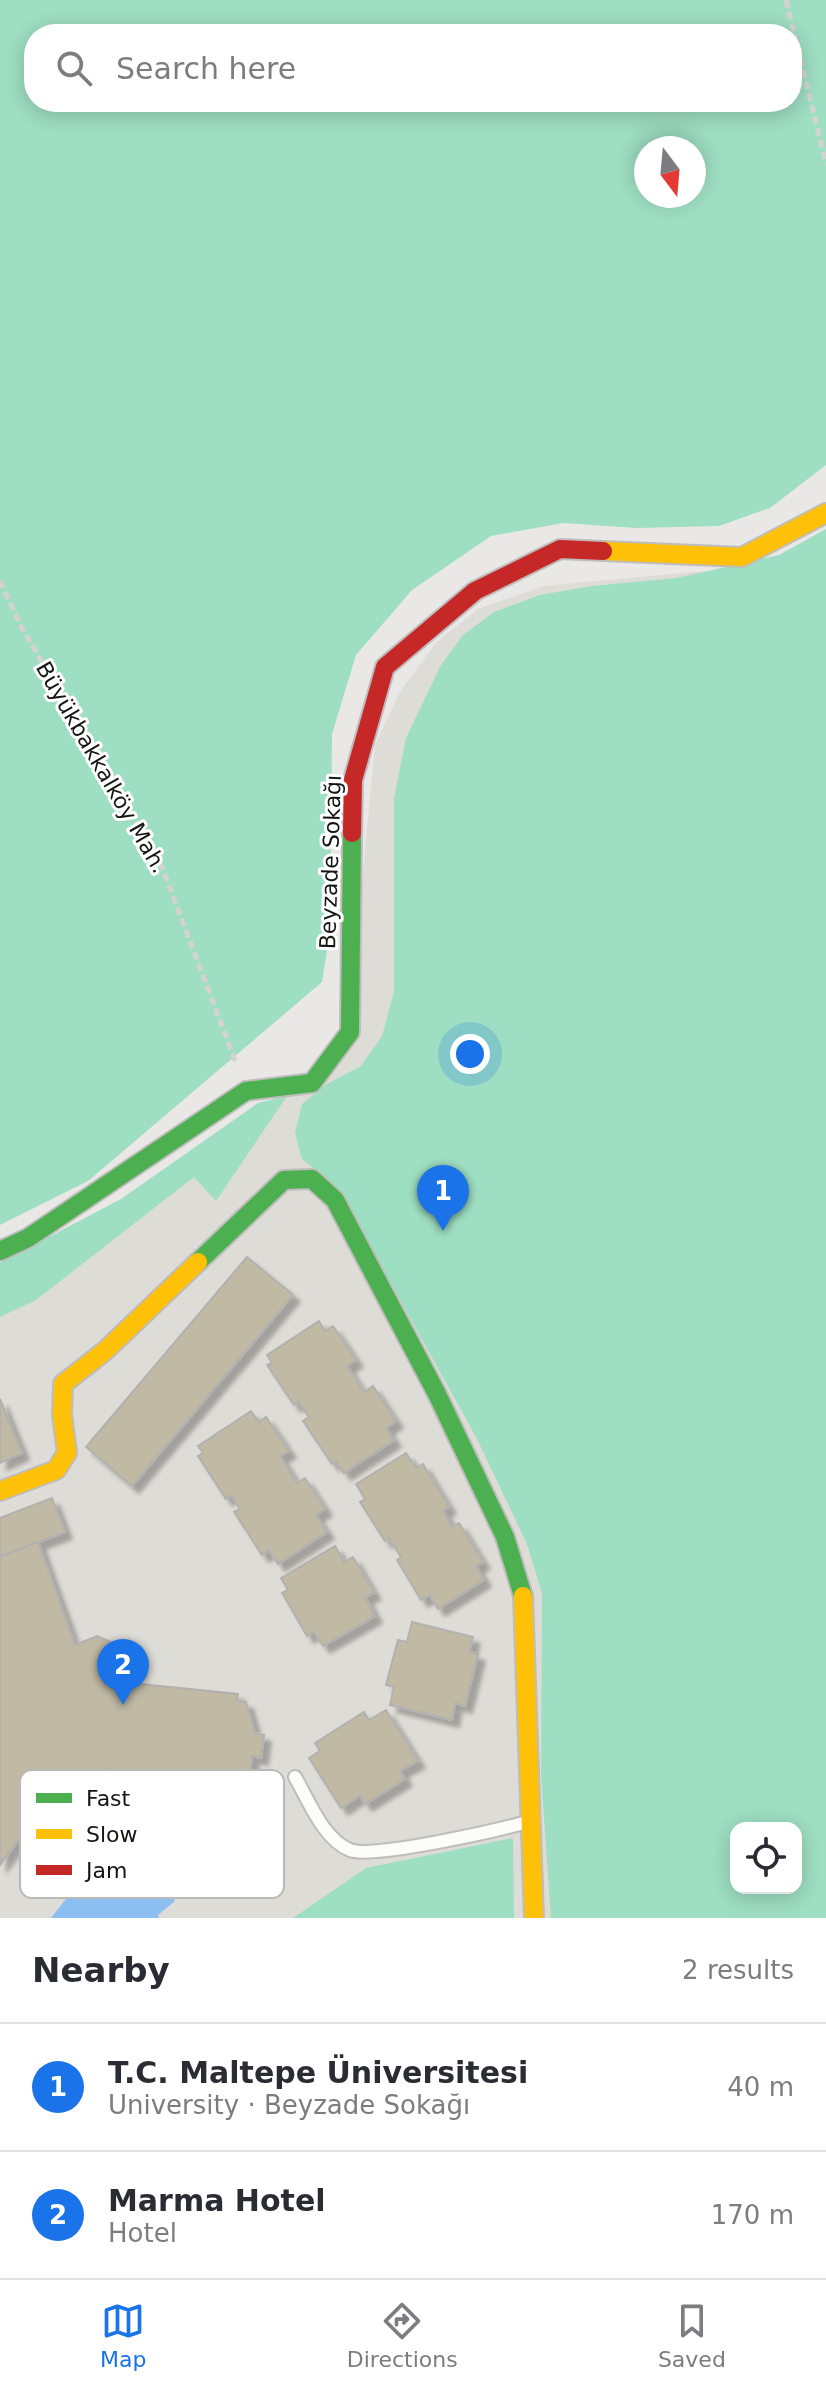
<!DOCTYPE html>
<meta charset="utf-8">
<style>
:root{--surface:#fff;--page:#f2f2f3;--text:#2b2b33;--muted:#7c7c81;--line:#e1e1e2;--accent:#1a73e8}
body{margin:0;font-family:"DejaVu Sans",sans-serif;background:var(--page);color:var(--text)}
.controls{position:absolute;right:24px;bottom:24px;display:grid;overflow:hidden;border-radius:16px;box-shadow:0 4px 20px #0003}
.controls button{width:72px;height:72px;display:grid;place-items:center;padding:0;border:0;border-bottom:2px solid var(--line);background:var(--surface);color:var(--text);font:40px sans-serif}
.compass{position:absolute;left:634px;top:136px;width:72px;height:72px;border-radius:50%;background:var(--surface);box-shadow:0 4px 20px #0003;rotate:164deg}
.you{position:absolute;left:470px;top:1054px;width:28px;height:28px;margin:-20px;border:6px solid #fff;border-radius:50%;background:#1a73e8;box-shadow:0 0 0 12px #1a73e833}
.badge{display:grid;place-items:center;width:52px;height:52px;border-radius:50%;background:var(--accent);color:#fff;font-size:26px;font-weight:700}
.pin{position:absolute;translate:-50% -66px;filter:drop-shadow(0 2px 4px #0008)}
.pin::after{content:'';position:absolute;top:42px;width:28px;height:24px;background:inherit;clip-path:polygon(0 0,100% 0,50% 100%)}
.list{margin:0;padding:0;list-style:none}
h2{display:flex;justify-content:space-between;align-items:center;height:104px;margin:0;padding:0 32px;font-size:34px}
h2 small{font-size:26px;font-weight:400;color:var(--muted)}
.list li{display:grid;grid-template-columns:52px 1fr auto;gap:24px;align-items:center;box-sizing:border-box;height:128px;padding:0 32px;border-top:2px solid var(--line)}
.list b{display:block;font-size:30px;white-space:nowrap}
.list p{margin:0;font-size:26px;white-space:nowrap;color:var(--muted)}
.list em{font-size:26px;font-style:normal;color:var(--muted)}
.icon{flex:none;width:44px;height:44px;fill:none;stroke:currentColor;stroke-width:2;stroke-linecap:round;stroke-linejoin:round}
.map{position:relative;flex:none;width:826px;height:1918px;overflow:hidden}
.search{position:absolute;background:var(--surface);box-shadow:0 4px 20px #0003;left:24px;right:24px;top:24px;height:88px;display:flex;align-items:center;gap:20px;box-sizing:border-box;padding:0 28px;border-radius:32px;color:var(--muted);font-size:30px}
.sheet{height:360px;background:var(--surface)}
nav{display:flex;justify-content:space-around;align-items:center;box-sizing:border-box;height:112px;border-top:2px solid var(--line);background:var(--surface);font-size:22px;color:var(--muted)}
nav a{display:grid;justify-items:center;gap:4px}
nav .on{color:var(--accent)}
.map>svg:first-child{display:block}
</style>
<div class="map">
<svg width="826" height="1918" viewBox="0 0 826 1918">
<defs>
<filter id="shadow"><feDropShadow dx="7" dy="7" stdDeviation="2" flood-color="#0004"/></filter>
</defs>
<rect width="100%" height="100%" fill="#e9e8e7"/>
<!-- built -->
<path fill="#dedcd6" fill-rule="evenodd" d="M 704,571 L 826,1918 L 0,1918 L 0,1263 L 121,1199 L 346,1050 L 375,745 L 401,690 L 437,642 L 478,609 L 543,586 ZM 736,1828 L 796,1828 L 796,1888 L 736,1888 Z"/>
<!-- forest -->
<g fill="#9edec2" fill-rule="evenodd">
<path d="M 0,0 L 826,0 L 826,465 L 770,508 L 719,526 L 636,528 L 563,523 L 491,536 L 412,590 L 356,655 L 332,734 L 330,931 L 322,982 L 88,1181 L 0,1225 ZM 34,34 L 792,34 L 792,102 L 34,102 ZM 646,148 L 694,148 L 694,196 L 646,196 Z"/>
<path d="M 826,529 L 826,1918 L 551,1918 L 541,1775 L 542,1593 L 527,1544 L 476,1437 L 373,1251 L 318,1172 L 302,1159 L 295,1133 L 302,1104 L 325,1085 L 361,1066 L 382,1036 L 394,992 L 394,798 L 406,738 L 441,665 L 463,635 L 494,612 L 540,595 L 592,586 L 677,578 L 779,555 ZM 736,1828 L 796,1828 L 796,1888 L 736,1888 Z"/>
<path d="M 287,1096 L 216,1201 L 194,1177 L 36,1300 L 0,1317 L 0,1263 L 121,1199 L 258,1103 Z"/>
<path d="M 513,1838 L 514,1918 L 293,1918 L 366,1868 Z"/>
</g>
<!-- water -->
<path fill="#8dbef1" d="M 146,1859 L 175,1901 L 158,1915 L 159,1918 L 51,1918 L 83,1877 L 87,1885 Z"/>
<!-- building -->
<g fill="#c0b9a4" stroke="#b2b1b0" stroke-width="2" filter="url(#shadow)">
<path d="M 247,1257 L 293,1295 L 132,1486 L 86,1447 Z"/>
<path d="M 319,1321 L 325,1331 L 333,1326 L 356,1360 L 347,1366 L 364,1392 L 373,1386 L 396,1421 L 386,1428 L 394,1440 L 344,1473 L 336,1461 L 332,1464 L 303,1421 L 309,1417 L 299,1402 L 294,1405 L 267,1365 L 272,1363 L 267,1355 Z"/>
<path d="M 0,1399 L 22,1453 L 0,1463 Z"/>
<path d="M 251,1411 L 259,1422 L 266,1417 L 289,1451 L 280,1456 L 297,1483 L 305,1478 L 325,1509 L 316,1515 L 327,1532 L 278,1564 L 269,1550 L 262,1555 L 234,1512 L 240,1509 L 231,1495 L 226,1499 L 198,1456 L 203,1453 L 198,1446 Z"/>
<path d="M 406,1453 L 416,1468 L 423,1464 L 449,1507 L 443,1510 L 452,1527 L 459,1523 L 483,1562 L 476,1566 L 484,1580 L 438,1609 L 430,1595 L 421,1600 L 397,1560 L 401,1557 L 389,1538 L 385,1541 L 360,1502 L 365,1499 L 356,1484 Z"/>
<path d="M 52,1498 L 65,1532 L 0,1557 L 0,1518 Z"/>
<path d="M 38,1542 L 75,1645 L 97,1636 L 118,1645 L 123,1655 L 134,1663 L 131,1683 L 238,1694 L 237,1700 L 246,1702 L 255,1733 L 264,1735 L 261,1758 L 252,1756 L 248,1788 L 108,1769 L 105,1784 L 44,1806 L 0,1865 L 0,1557 Z"/>
<path d="M 335,1546 L 344,1562 L 353,1557 L 374,1593 L 365,1597 L 375,1616 L 323,1646 L 314,1632 L 307,1636 L 282,1593 L 288,1590 L 281,1578 Z"/>
<path d="M 412,1622 L 473,1637 L 469,1652 L 478,1654 L 465,1706 L 455,1703 L 452,1720 L 390,1705 L 394,1687 L 386,1685 L 398,1640 L 407,1642 Z"/>
<path d="M 386,1710 L 418,1761 L 400,1771 L 405,1779 L 365,1804 L 360,1795 L 341,1808 L 309,1758 L 320,1751 L 315,1743 L 364,1712 L 369,1720 Z"/>
</g>
<g fill="none" stroke-linecap="round" stroke-linejoin="round">
<!-- lane casing -->
<g stroke="#bebdbc" stroke-width="16">
<path id="lane" d="M 295,1777 C 309,1801 323,1839 350,1850 C 372,1859 499,1830 527,1822"/>
</g>
<!-- fast casing -->
<g stroke="#bebdbc" stroke-width="22">
<g id="fast">
<path d="M 0,1251 L 28,1238 L 246,1091 L 312,1083 L 350,1032 L 352,833"/>
<path d="M 198,1262 L 284,1180 L 312,1179 L 335,1200 L 437,1394 L 505,1537 L 523,1596"/>
</g>
</g>
<!-- slow casing -->
<g stroke="#bebdbc" stroke-width="22">
<g id="slow">
<path d="M 603,551 L 742,557 L 826,513"/>
<path d="M 0,1491 L 56,1470 L 67,1453 L 62,1415 L 63,1384 L 106,1350 L 198,1262"/>
<path d="M 523,1596 L 534,1918"/>
</g>
</g>
<!-- jam casing -->
<g stroke="#bebdbc" stroke-width="22">
<path id="jam" d="M 352,833 L 353,780 L 385,667 L 475,591 L 560,549 L 603,551"/>
</g>
<!-- path -->
<g stroke="#d3d3d2" stroke-width="5" stroke-dasharray="8 4" stroke-linecap="butt">
<path d="M 786,0 L 826,164"/>
<path d="M 0,581 L 22,628 L 162,867 L 236,1063"/>
</g>
<!-- lane -->
<use href="#lane" stroke="#fcfcfb" stroke-width="12"/>
<!-- fast -->
<use href="#fast" stroke="#4caf50" stroke-width="18"/>
<!-- slow -->
<use href="#slow" stroke="#ffc107" stroke-width="18"/>
<!-- jam -->
<use href="#jam" stroke="#c62828" stroke-width="18"/>
</g>
<g text-anchor="middle" stroke-width="6" stroke-linejoin="round" paint-order="stroke">
<!-- street labels -->
<g font-size="22" fill="#151514" stroke="#fff">
<text transform="translate(102 767) rotate(60)" y="8">Büyükbakkalköy Mah.</text>
<text transform="translate(330 862) rotate(-88)" y="8">Beyzade Sokağı</text>
</g>
</g>
<!-- legend -->
<rect x="20" y="1770" width="264" height="128" rx="12" fill="#fff" stroke="#b9b9b8" stroke-width="2"/>
<rect x="36" y="1793" width="36" height="10" fill="#4caf50"/>
<rect x="36" y="1829" width="36" height="10" fill="#ffc107"/>
<rect x="36" y="1865" width="36" height="10" fill="#c62828"/>
<g font-size="22" fill="#151514">
<text x="86" y="1806">Fast</text>
<text x="86" y="1842">Slow</text>
<text x="86" y="1878">Jam</text>
</g>
</svg>
<div class="controls">
<button><svg class="icon" aria-label="locate" viewBox="0 0 24 24"><circle cx="12" cy="12" r="6"/><path d="M12 2v4M12 18v4M2 12h4M18 12h4"/></svg></button>
</div>
<svg class="compass" viewBox="-18 -18 36 36"><path d="M0-13l5 13h-10z" fill="#e53935"/><path d="M0 13l5-13h-10z" fill="#7c7c81"/></svg>
<div class="you"></div>
<div class="pin badge" style="left:443px;top:1231px">1</div>
<div class="pin badge" style="left:123px;top:1705px">2</div>
<div class="search"><svg class="icon" aria-label="search" viewBox="0 0 24 24"><circle cx="10" cy="10" r="6"/><path d="M15 15l6 6"/></svg>Search here</div>
</div>
<section class="sheet">
<h2>Nearby<small>2 results</small></h2>
<ul class="list">
<li><span class="badge">1</span><div><b>T.C. Maltepe Üniversitesi</b><p>University · Beyzade Sokağı</p></div><em>40 m</em></li>
<li><span class="badge">2</span><div><b>Marma Hotel</b><p>Hotel</p></div><em>170 m</em></li>
</ul>
</section>
<nav>
<a class="on"><svg class="icon" aria-label="map" viewBox="0 0 24 24"><path d="M3 6l6-2 6 2 6-2v14l-6 2-6-2-6 2zM9 4v14M15 6v14"/></svg>Map</a>
<a><svg class="icon" aria-label="directions" viewBox="0 0 24 24"><path d="M12 3l9 9-9 9-9-9zM9 14v-3h6M13 9l2 2-2 2"/></svg>Directions</a>
<a><svg class="icon" aria-label="saved" viewBox="0 0 24 24"><path d="M7 4h10v16l-5-4-5 4z"/></svg>Saved</a>
</nav>
